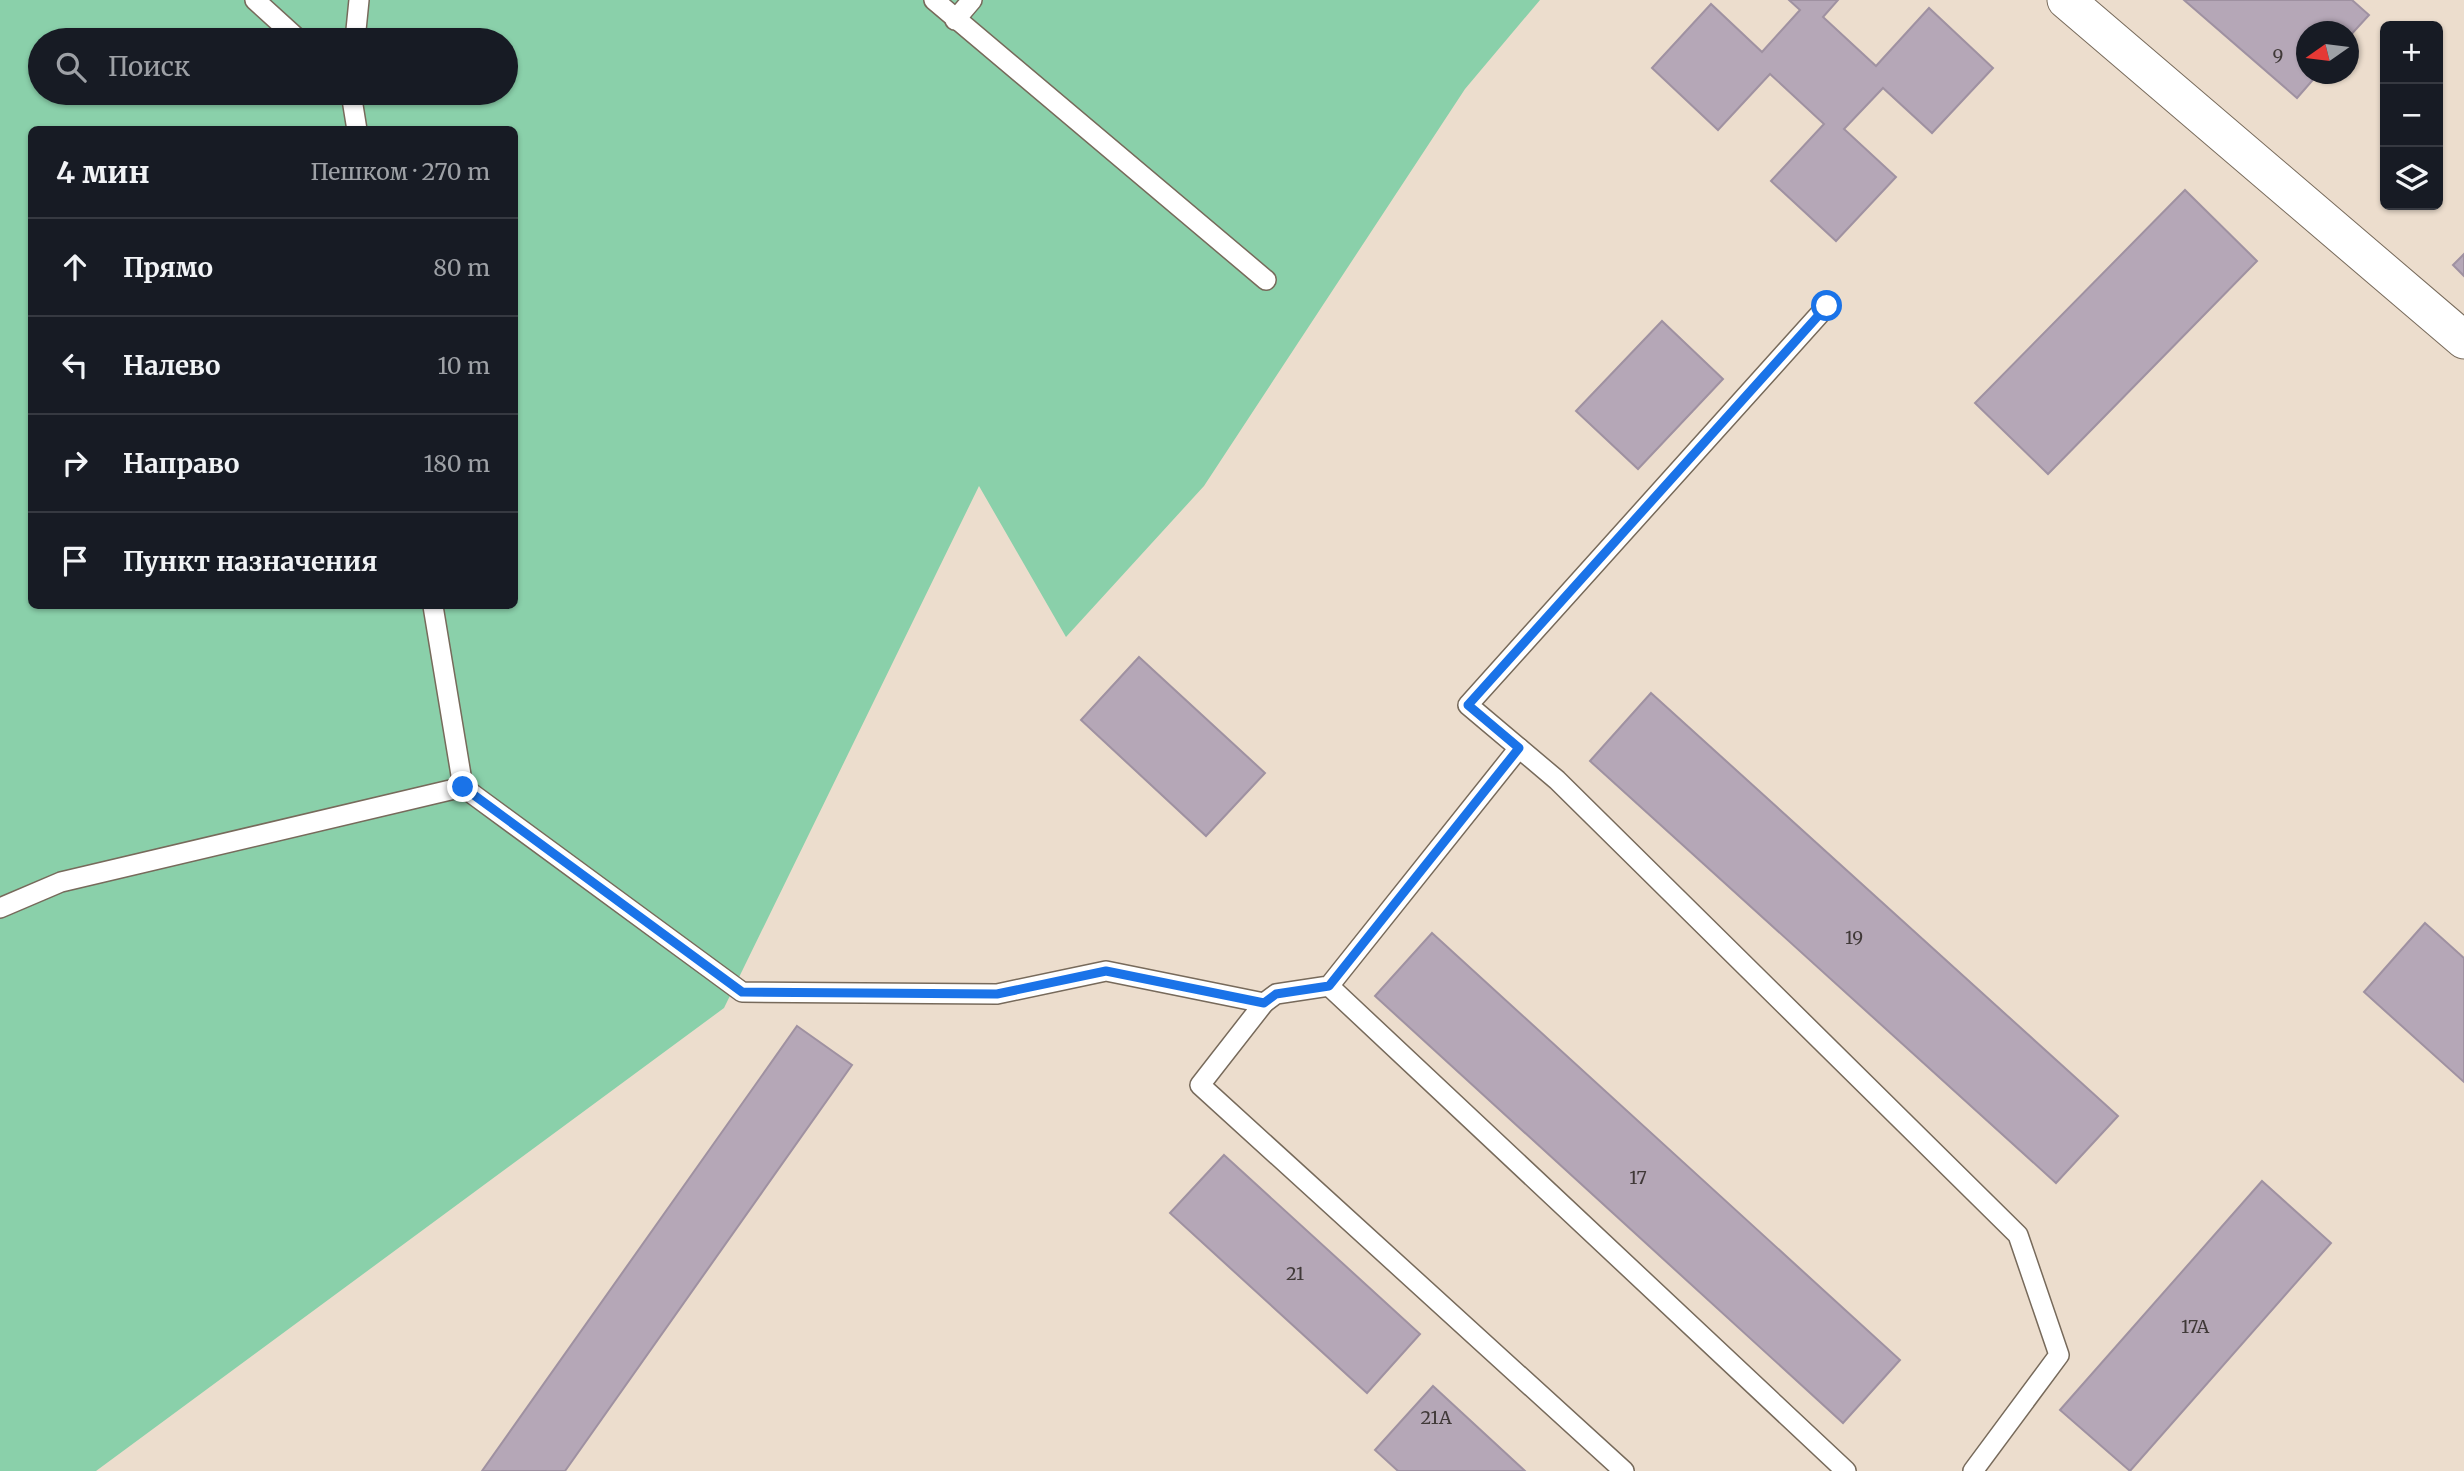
<!DOCTYPE html>
<html lang="ru">
<meta charset="utf-8">
<style>
:root{--surface:#171b24;--page:#20242c;--text:#f1f3f6;--muted:#9ea1a6;--line:#363941}
body{margin:0;font-family:Merriweather,serif;background:var(--page);color:var(--text)}
.controls{position:absolute;right:21px;top:21px;display:grid;overflow:hidden;border-radius:10px;box-shadow:0 2px 5px #0004}
.controls button{width:63px;height:63px;display:grid;place-items:center;padding:0;border:0;border-bottom:2px solid var(--line);background:var(--surface);color:var(--text);font:35px sans-serif}
.compass{position:absolute;left:2296px;top:21px;width:63px;height:63px;border-radius:50%;background:var(--surface);box-shadow:0 2px 5px #0004;rotate:256deg}
.stop{position:absolute;width:21px;height:21px;margin:-16px;border:5px solid #1a73e8;border-radius:50%;background:#fff}
.stop.end{background:#1a73e8;border-color:#fff;box-shadow:0 2px 7px #0008}
.list{margin:0;padding:0;list-style:none}
h2{display:flex;justify-content:space-between;align-items:center;height:91px;margin:0;padding:0 28px;font-size:30px}
h2 small{font-size:23px;font-weight:400;color:var(--muted)}
.list li{display:grid;grid-template-columns:46px 1fr auto;gap:21px;align-items:center;box-sizing:border-box;height:98px;padding:0 28px;border-top:2px solid var(--line)}
.list b{display:block;font-size:26px;white-space:nowrap}
.list em{font-size:23px;font-style:normal;color:var(--muted)}
.icon{flex:none;width:38px;height:38px;fill:none;stroke:currentColor;stroke-width:2;stroke-linecap:round;stroke-linejoin:round}
.map{position:relative;flex:none;width:2464px;height:1471px;overflow:hidden}
.search{position:absolute;background:var(--surface);box-shadow:0 2px 5px #0004;left:28px;top:28px;width:490px;height:77px;display:flex;align-items:center;gap:18px;box-sizing:border-box;padding:0 24px;border-radius:38px;color:var(--muted);font-size:26px}
.panel{position:absolute;background:var(--surface);box-shadow:0 2px 5px #0004;left:28px;top:126px;width:490px;height:483px;border-radius:10px}
.map>svg:first-child{display:block}
</style>
<div class="map">
<svg width="2464" height="1471" viewBox="0 0 2464 1471">
<rect width="100%" height="100%" fill="#ecddcd"/>
<!-- green -->
<path fill="#8ad0aa" fill-rule="evenodd" d="M 0,0 L 1540,0 L 1465,89 L 1204,486 L 1066,637 L 979,486 L 724,1008 L 96,1471 L 0,1471 ZM 40,40 L 506,40 L 506,93 L 40,93 ZM 32,130 L 514,130 L 514,606 L 32,606 Z"/>
<!-- building -->
<g fill="#b5a7b7" stroke="#9f91a1" stroke-width="2">
<path d="M 1789,0 L 1838,0 L 1823,17 L 1876,66 L 1929,8 L 1993,68 L 1932,133 L 1883,88 L 1844,129 L 1896,177 L 1836,241 L 1771,181 L 1824,124 L 1770,74 L 1718,130 L 1652,68 L 1711,4 L 1762,52 L 1800,10 Z"/>
<path d="M 2184,0 L 2352,0 L 2369,15 L 2348,38 L 2348,32 L 2306,32 L 2306,74 L 2318,74 L 2297,98 Z"/>
<path d="M 2185,190 L 2257,261 L 2048,474 L 1975,403 Z"/>
<path d="M 2464,254 L 2464,276 L 2453,265 Z"/>
<path d="M 1662,321 L 1723,379 L 1638,469 L 1576,411 Z"/>
<path d="M 1139,657 L 1265,773 L 1206,836 L 1081,720 Z"/>
<path d="M 1651,693 L 2118,1116 L 2056,1183 L 1590,761 Z"/>
<path d="M 2425,923 L 2464,958 L 2464,1082 L 2364,992 Z"/>
<path d="M 1432,933 L 1900,1360 L 1843,1423 L 1375,996 Z"/>
<path d="M 797,1026 L 852,1065 L 565,1471 L 482,1471 Z"/>
<path d="M 1224,1155 L 1420,1334 L 1367,1393 L 1170,1213 Z"/>
<path d="M 2262,1181 L 2331,1243 L 2130,1471 L 2060,1410 Z"/>
<path d="M 1433,1386 L 1525,1471 L 1398,1471 L 1375,1450 Z"/>
</g>
<g fill="none" stroke-linecap="round" stroke-linejoin="round">
<!-- lane casing -->
<g stroke="#776a5b" stroke-width="22">
<g id="lane">
<path d="M 255,0 L 299,40"/>
<path d="M 934,0 L 1266,280"/>
<path d="M 955,20 L 972,0"/>
<path d="M 355,40 L 359,0"/>
<path d="M 351,93 L 357,130"/>
<path d="M 1827,306 L 1468,705 L 1557,780 L 2018,1235 L 2059,1355 L 1973,1471"/>
<path d="M 433,606 L 463,787 L 742,992 L 997,994 L 1106,971 L 1264,1003 L 1200,1085 L 1624,1471"/>
<path d="M 0,908 L 61,882 L 463,787"/>
<path d="M 1329,986 L 1846,1471"/>
<path d="M 1264,1003 L 1276,994 L 1329,986 L 1519,748"/>
</g>
</g>
<!-- street casing -->
<g stroke="#776a5b" stroke-width="39">
<path id="street" d="M 2066,0 L 2464,340"/>
</g>
<!-- lane -->
<use href="#lane" stroke="#fff" stroke-width="19"/>
<!-- street -->
<use href="#street" stroke="#fff" stroke-width="37"/>
</g>
<g fill="none" stroke-linecap="round" stroke-linejoin="round">
<!-- route -->
<path stroke="#1a73e8" stroke-width="9" d="M 463,787 L 742,992 L 997,994 L 1106,971 L 1264,1003 L 1276,994 L 1329,986 L 1519,748 L 1468,705 L 1827,306"/>
</g>
<g text-anchor="middle" stroke-width="6" stroke-linejoin="round" paint-order="stroke">
<!-- number labels -->
<g font-size="18" fill="#403938">
<text x="2278" y="62">9</text>
<text x="1854" y="944">19</text>
<text x="1638" y="1184">17</text>
<text x="1295" y="1280">21</text>
<text x="2195" y="1333">17А</text>
<text x="1436" y="1424">21А</text>
</g>
</g>
</svg>
<div class="controls">
<button>+</button>
<button>−</button>
<button><svg class="icon" aria-label="layers" viewBox="0 0 24 24"><path d="M12 4l9 5-9 5-9-5zM3 14l9 5 9-5"/></svg></button>
</div>
<svg class="compass" viewBox="-18 -18 36 36"><path d="M0-13l5 13h-10z" fill="#e53935"/><path d="M0 13l5-13h-10z" fill="#9ea1a6"/></svg>
<div class="stop" style="left:1827px;top:306px"></div>
<div class="stop end" style="left:463px;top:787px"></div>
<div class="search"><svg class="icon" aria-label="search" viewBox="0 0 24 24"><circle cx="10" cy="10" r="6"/><path d="M15 15l6 6"/></svg>Поиск</div>
<section class="panel">
<h2>4 мин<small>Пешком · 270 m</small></h2>
<ul class="list">
<li><svg class="icon" aria-label="ahead" viewBox="0 0 24 24"><path d="M12 20V5M6 11l6-6 6 6"/></svg><div><b>Прямо</b></div><em>80 m</em></li>
<li><svg class="icon" aria-label="left" viewBox="0 0 24 24"><path d="M17 20v-9H6M10 6l-5 5 5 5"/></svg><div><b>Налево</b></div><em>10 m</em></li>
<li><svg class="icon" aria-label="right" viewBox="0 0 24 24"><path d="M7 20v-9h11M14 6l5 5-5 5"/></svg><div><b>Направо</b></div><em>180 m</em></li>
<li><svg class="icon" aria-label="arrive" viewBox="0 0 24 24"><path d="M6 21V4h12l-3 4 3 4H6"/></svg><div><b>Пункт назначения</b></div></li>
</ul>
</section>
</div>
